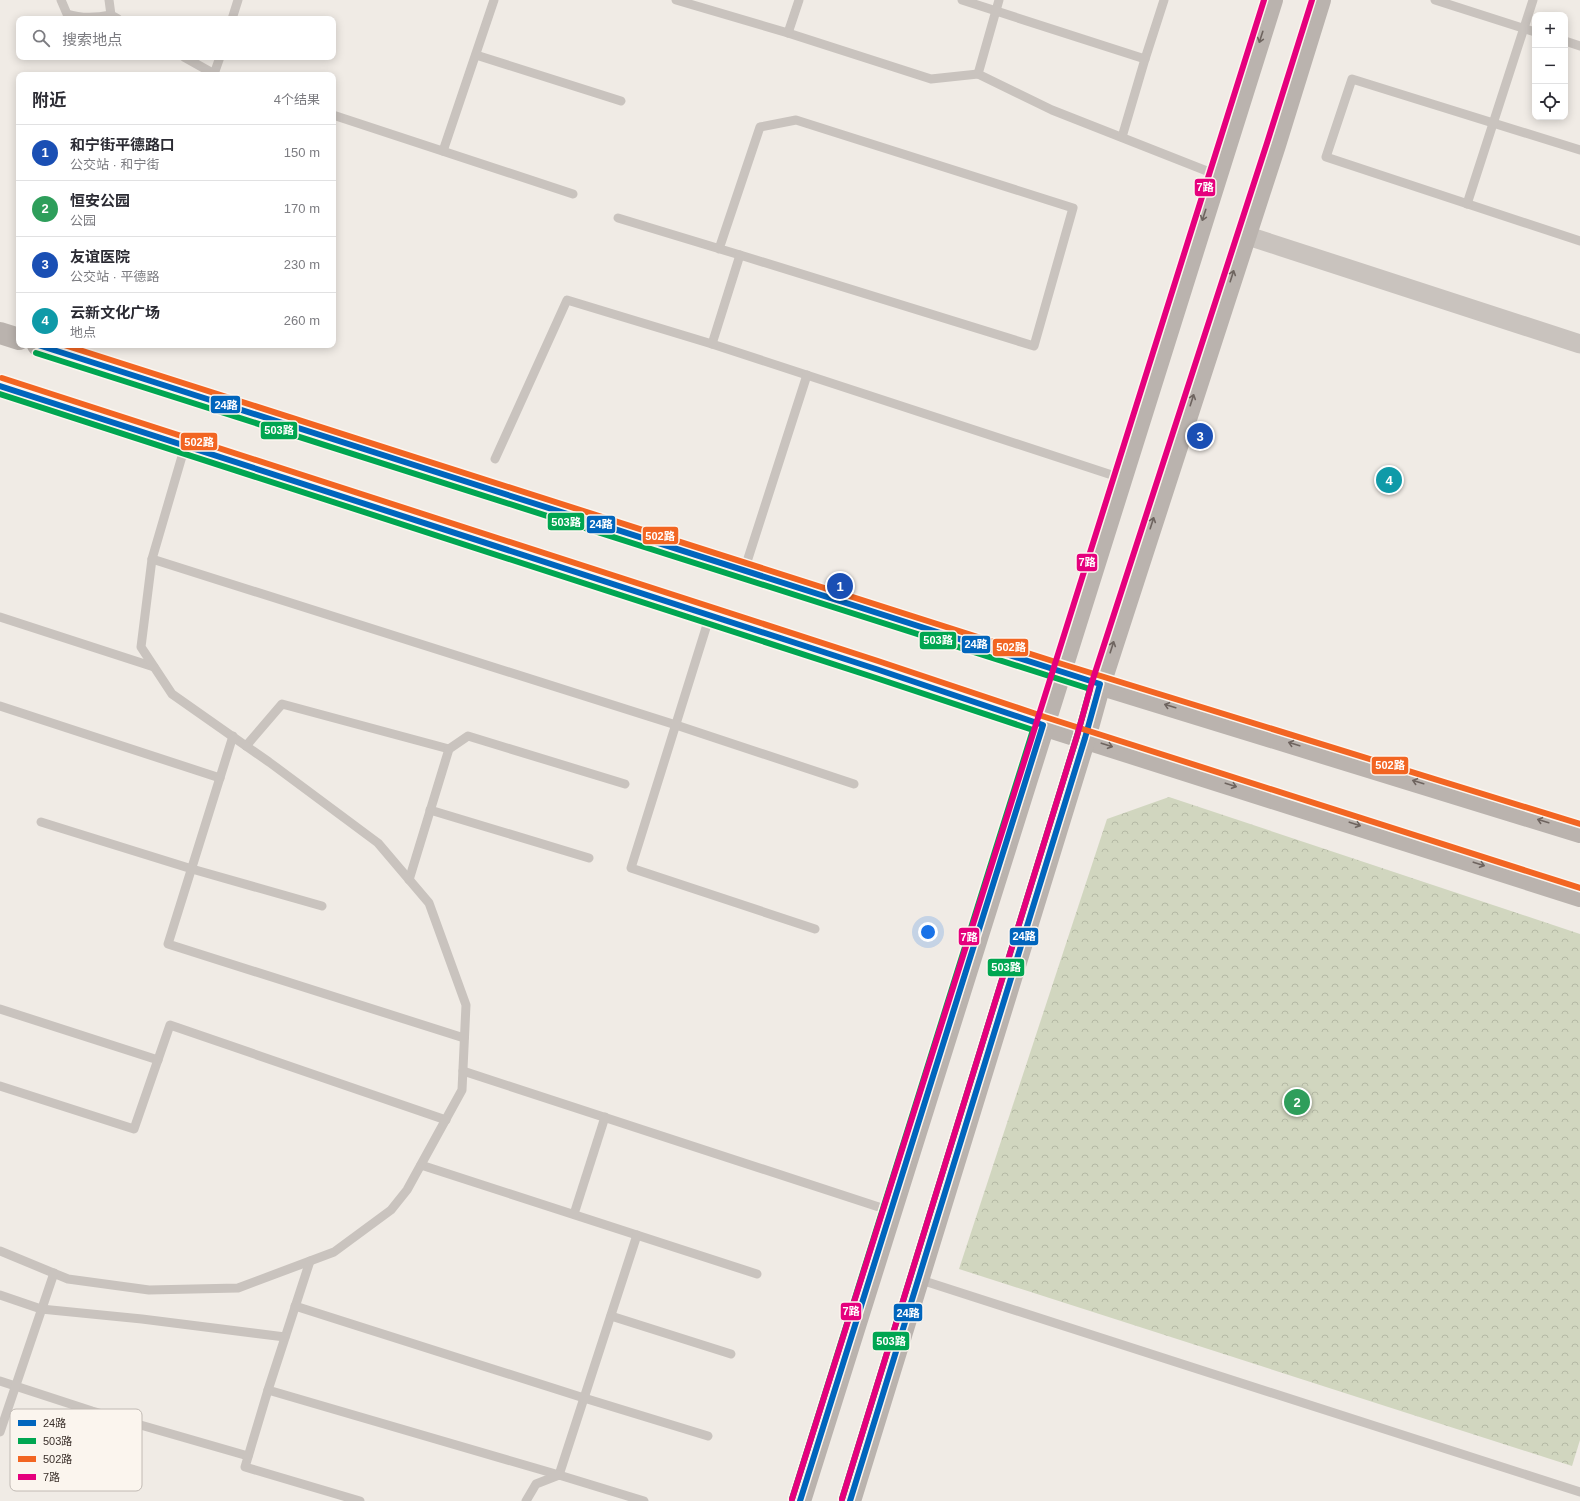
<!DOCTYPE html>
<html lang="zh">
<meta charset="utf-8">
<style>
:root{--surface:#fff;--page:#f2f2f3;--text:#2b2b33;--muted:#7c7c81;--line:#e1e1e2;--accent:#7a716c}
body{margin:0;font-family:Helvetica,"Noto Sans SC",sans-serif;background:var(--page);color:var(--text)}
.controls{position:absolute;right:12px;top:12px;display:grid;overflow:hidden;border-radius:8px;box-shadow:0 2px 10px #0003}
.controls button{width:36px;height:36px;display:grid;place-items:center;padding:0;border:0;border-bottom:1px solid var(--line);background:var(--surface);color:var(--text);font:20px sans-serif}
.you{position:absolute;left:928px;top:932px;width:14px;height:14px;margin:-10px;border:3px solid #fff;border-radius:50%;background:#1a73e8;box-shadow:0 0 0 6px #1a73e833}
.badge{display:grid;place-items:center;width:26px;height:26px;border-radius:50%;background:var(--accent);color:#fff;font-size:13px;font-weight:700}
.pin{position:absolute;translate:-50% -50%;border:2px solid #fff;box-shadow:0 1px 4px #0006}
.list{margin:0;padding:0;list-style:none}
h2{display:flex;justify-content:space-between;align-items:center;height:52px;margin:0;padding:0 16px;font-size:17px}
h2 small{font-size:13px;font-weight:400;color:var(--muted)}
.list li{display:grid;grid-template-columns:26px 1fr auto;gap:12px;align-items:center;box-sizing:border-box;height:56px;padding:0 16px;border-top:1px solid var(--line)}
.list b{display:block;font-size:15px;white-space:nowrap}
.list p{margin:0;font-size:13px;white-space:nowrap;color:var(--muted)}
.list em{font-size:13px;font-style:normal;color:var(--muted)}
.icon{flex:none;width:22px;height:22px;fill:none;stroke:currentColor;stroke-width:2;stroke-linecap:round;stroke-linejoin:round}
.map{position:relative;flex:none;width:1580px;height:1501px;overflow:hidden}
.search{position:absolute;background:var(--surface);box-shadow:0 2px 10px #0003;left:16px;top:16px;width:320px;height:44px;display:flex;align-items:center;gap:10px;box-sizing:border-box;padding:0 14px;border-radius:8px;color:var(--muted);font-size:15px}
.panel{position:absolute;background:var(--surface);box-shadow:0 2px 10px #0003;left:16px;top:72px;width:320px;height:276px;border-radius:8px}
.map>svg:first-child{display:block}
</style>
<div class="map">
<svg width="1580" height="1501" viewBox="0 0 1580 1501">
<defs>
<pattern id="forest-crowns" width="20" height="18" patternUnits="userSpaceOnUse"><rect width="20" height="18" fill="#d1d6bf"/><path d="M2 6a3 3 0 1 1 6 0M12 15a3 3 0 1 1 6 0" fill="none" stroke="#b4b8a4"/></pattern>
</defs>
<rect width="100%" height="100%" fill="#f0ebe5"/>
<!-- forest -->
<path fill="url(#forest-crowns)" d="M 1169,797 L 1580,934 L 1580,1440 L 1572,1466 L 959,1269 L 1107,819 Z"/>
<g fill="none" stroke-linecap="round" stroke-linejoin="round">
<!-- lane -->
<g stroke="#c9c3be" stroke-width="9">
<path d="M 61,0 L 67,14 C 82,19 96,18 111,15"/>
<path d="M 109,0 L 111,15 L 118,19"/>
<path d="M 676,0 L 788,33 L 931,79 L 978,74"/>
<path d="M 962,0 L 1145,59"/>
<path d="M 999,0 L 978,74 L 1052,110 L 1217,175"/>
<path d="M 1435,0 L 1535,32"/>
<path d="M 232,19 L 238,0"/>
<path d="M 788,33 L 799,0"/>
<path d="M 1565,41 L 1580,46"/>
<path d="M 476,55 L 621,101"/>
<path d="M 184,57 L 216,75"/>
<path d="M 214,74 L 220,57"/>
<path d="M 333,115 L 573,194"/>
<path d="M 1122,137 L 1145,59 L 1164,0"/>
<path d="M 1580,150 L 1352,79 L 1326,157 L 1580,241"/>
<path d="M 443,151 L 494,0"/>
<path d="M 1467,204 L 1533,0"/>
<path d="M 618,218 L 740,255 L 1034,346 L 1073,208 L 796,120 L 760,127 L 719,249"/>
<path d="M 712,344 L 740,255"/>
<path d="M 495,459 L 567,300 L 712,344 L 1121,478"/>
<path d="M 152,559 L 676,725 L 854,784"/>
<path d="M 744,571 L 807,375"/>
<path d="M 710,615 L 631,868 L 815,929"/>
<path d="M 0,617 L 154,667"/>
<path d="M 0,706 L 220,778"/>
<path d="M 233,736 L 168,944 L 464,1038"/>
<path d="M 246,746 L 282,704 L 449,749 L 468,736 L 625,784"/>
<path d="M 430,810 L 589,858"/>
<path d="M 41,822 L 192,869 L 322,906"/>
<path d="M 409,880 L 449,749"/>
<path d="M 0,1009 L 158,1060"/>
<path d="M 463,1071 L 891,1211"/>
<path d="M 0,1086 L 134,1129 L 170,1025 L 446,1120"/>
<path d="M 421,1165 L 757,1274"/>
<path d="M 574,1214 L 605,1117"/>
<path d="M 0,1251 L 68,1279 L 149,1290 L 238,1288 L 334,1252 L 391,1210 L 407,1190 L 462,1090 L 466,1005 L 429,903 L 378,843 L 269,762 L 172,694 L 141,647 L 152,559 L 185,446"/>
<path d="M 310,1261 L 268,1390 L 559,1475 L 637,1235"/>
<path d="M 918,1279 L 1580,1492"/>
<path d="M 0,1295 L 41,1309 L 142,1319 L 285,1337"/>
<path d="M 295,1306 L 584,1398 L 708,1436"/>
<path d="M 611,1316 L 731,1354"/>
<path d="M 0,1381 L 92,1411 L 248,1456"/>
<path d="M 268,1390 L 245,1467 L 360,1501"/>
<path d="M 0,1432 L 54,1273"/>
<path d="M 526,1501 L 536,1484 L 559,1475 L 644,1501"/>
</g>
<!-- street -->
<path stroke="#c9c3be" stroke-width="19" d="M 1245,235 L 1580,344"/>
<!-- secondary -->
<g stroke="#bab3ae" stroke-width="22">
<path d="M 0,333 L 19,339"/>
<path d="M 38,345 L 1060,672 L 1580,832"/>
<path d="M 0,386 L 876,669 L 1043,725 L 1580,896"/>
<path d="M 800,1501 L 1272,0"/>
<path d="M 850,1501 L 1085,738 L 1100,684 L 1275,145 L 1320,0"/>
</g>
<!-- bus-1 casing -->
<g stroke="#fbf5ee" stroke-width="9">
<g id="bus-1">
<path d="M 38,345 L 1100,684 L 1085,738 L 850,1501"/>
<path d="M 0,386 L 876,669 L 1043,725 L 800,1501"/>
</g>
</g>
<!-- bus-2 casing -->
<g stroke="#fbf5ee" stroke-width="9">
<g id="bus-2">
<path d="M 36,353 L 1090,689 L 1077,736 L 842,1499"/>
<path d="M 0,394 L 873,677 L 1033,730 L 792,1499"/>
</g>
</g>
<!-- bus-3 casing -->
<g stroke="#fbf5ee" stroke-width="9">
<g id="bus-3">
<path d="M 64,345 L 1062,664 L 1580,824"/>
<path d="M 2,378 L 878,661 L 1045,717 L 1580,888"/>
</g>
</g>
<!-- bus-4 casing -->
<g stroke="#fbf5ee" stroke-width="9">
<g id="bus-4">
<path d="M 792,1499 L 1264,0"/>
<path d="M 842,1499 L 1077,736 L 1092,682 L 1267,143 L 1312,0"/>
</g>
</g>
<!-- bus-1 -->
<use href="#bus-1" stroke="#0065bd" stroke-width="6"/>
<!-- bus-2 -->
<use href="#bus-2" stroke="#00a651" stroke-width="6"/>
<!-- bus-3 -->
<use href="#bus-3" stroke="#f26522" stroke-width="6"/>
<!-- bus-4 -->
<use href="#bus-4" stroke="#e5007d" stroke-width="6"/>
</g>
<!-- one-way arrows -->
<defs><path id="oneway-shaft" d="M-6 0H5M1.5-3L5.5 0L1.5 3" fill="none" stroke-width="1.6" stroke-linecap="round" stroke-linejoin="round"/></defs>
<g stroke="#6e645f">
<use href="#oneway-shaft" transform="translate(1261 37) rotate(108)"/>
<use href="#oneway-shaft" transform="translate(1204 215) rotate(108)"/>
<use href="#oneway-shaft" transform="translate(1232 276) rotate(-72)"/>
<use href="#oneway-shaft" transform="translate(1192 400) rotate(-72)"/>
<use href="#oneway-shaft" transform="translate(1152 523) rotate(-72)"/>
<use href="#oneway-shaft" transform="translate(1112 647) rotate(-72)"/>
<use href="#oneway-shaft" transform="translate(1170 706) rotate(-163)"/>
<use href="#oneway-shaft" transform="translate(1294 744) rotate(-163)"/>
<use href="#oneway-shaft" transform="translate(1107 745) rotate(18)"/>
<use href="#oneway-shaft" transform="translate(1418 782) rotate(-163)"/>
<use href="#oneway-shaft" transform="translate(1231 785) rotate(18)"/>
<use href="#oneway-shaft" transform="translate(1543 821) rotate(-163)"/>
<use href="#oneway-shaft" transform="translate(1355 824) rotate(18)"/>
<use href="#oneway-shaft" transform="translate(1479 864) rotate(18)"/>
</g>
<!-- legend -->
<rect x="10" y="1409" width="132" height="82" rx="6" fill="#fbf5ee" stroke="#c1bab4" stroke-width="1"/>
<rect x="18" y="1420" width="18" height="6" fill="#0065bd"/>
<rect x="18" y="1438" width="18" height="6" fill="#00a651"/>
<rect x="18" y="1456" width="18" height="6" fill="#f26522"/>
<rect x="18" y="1474" width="18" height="6" fill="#e5007d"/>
<g font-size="11" fill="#3b302b">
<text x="43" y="1427">24路</text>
<text x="43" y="1445">503路</text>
<text x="43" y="1463">502路</text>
<text x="43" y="1481">7路</text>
</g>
<g stroke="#fbf5ee" stroke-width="1.5">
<rect x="1194" y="178" width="22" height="19" rx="4" fill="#e5007d"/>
<rect x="210" y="395" width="31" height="19" rx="4" fill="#0065bd"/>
<rect x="260" y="421" width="38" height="19" rx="4" fill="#00a651"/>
<rect x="180" y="432" width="38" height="19" rx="4" fill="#f26522"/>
<rect x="547" y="512" width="38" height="19" rx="4" fill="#00a651"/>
<rect x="586" y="515" width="30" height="19" rx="4" fill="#0065bd"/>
<rect x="642" y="526" width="37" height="19" rx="4" fill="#f26522"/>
<rect x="1076" y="553" width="22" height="19" rx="4" fill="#e5007d"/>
<rect x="919" y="631" width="38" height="19" rx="4" fill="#00a651"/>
<rect x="961" y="635" width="30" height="19" rx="4" fill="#0065bd"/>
<rect x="992" y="638" width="37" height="19" rx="4" fill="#f26522"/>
<rect x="1371" y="756" width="38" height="19" rx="4" fill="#f26522"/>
<rect x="1009" y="927" width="30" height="19" rx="4" fill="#0065bd"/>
<rect x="958" y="927" width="22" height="19" rx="4" fill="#e5007d"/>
<rect x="987" y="958" width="38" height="19" rx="4" fill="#00a651"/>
<rect x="840" y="1302" width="22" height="19" rx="4" fill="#e5007d"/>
<rect x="893" y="1303" width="30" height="19" rx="4" fill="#0065bd"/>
<rect x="872" y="1331" width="38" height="20" rx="4" fill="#00a651"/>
</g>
<g font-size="11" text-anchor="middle" font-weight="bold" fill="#fff">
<text x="1205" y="191">7路</text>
<text x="226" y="409">24路</text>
<text x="279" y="434">503路</text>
<text x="199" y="446">502路</text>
<text x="566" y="526">503路</text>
<text x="601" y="528">24路</text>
<text x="660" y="540">502路</text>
<text x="1087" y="566">7路</text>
<text x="938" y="644">503路</text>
<text x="976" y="648">24路</text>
<text x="1011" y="651">502路</text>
<text x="1390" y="769">502路</text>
<text x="1024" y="940">24路</text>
<text x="969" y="941">7路</text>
<text x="1006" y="971">503路</text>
<text x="851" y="1315">7路</text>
<text x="908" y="1317">24路</text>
<text x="891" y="1345">503路</text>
</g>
</svg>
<div class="controls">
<button>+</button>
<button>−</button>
<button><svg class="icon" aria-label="locate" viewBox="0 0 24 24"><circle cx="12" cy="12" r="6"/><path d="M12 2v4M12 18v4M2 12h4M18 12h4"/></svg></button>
</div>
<div class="you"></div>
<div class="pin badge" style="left:840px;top:586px;background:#1a4fb4">1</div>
<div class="pin badge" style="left:1297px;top:1102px;background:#2e9e5b">2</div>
<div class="pin badge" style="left:1200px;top:436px;background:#1a4fb4">3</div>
<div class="pin badge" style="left:1389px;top:480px;background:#0f9aa8">4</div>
<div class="search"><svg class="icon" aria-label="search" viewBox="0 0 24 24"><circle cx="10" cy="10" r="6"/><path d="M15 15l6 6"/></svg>搜索地点</div>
<section class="panel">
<h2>附近<small>4个结果</small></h2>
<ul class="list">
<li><span class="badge" style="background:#1a4fb4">1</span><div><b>和宁街平德路口</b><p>公交站 · 和宁街</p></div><em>150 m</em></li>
<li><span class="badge" style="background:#2e9e5b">2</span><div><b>恒安公园</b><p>公园</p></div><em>170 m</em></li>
<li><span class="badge" style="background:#1a4fb4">3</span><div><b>友谊医院</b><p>公交站 · 平德路</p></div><em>230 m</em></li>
<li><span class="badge" style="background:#0f9aa8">4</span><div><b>云新文化广场</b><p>地点</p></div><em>260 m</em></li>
</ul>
</section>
</div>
